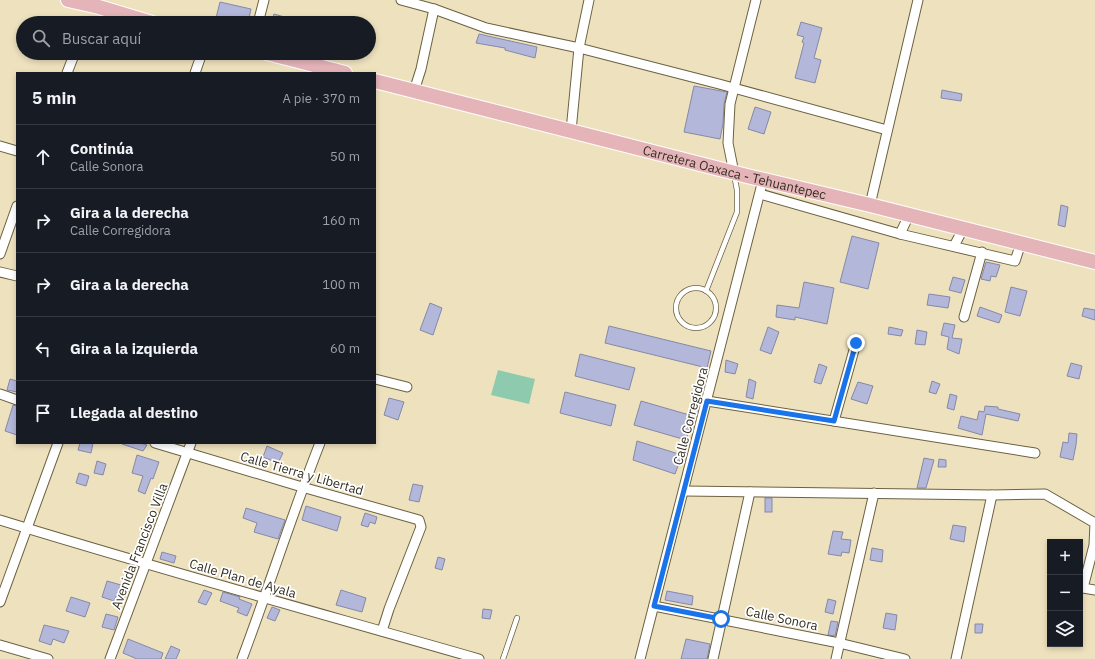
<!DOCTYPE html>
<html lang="es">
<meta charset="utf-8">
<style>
:root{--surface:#171b24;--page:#20242c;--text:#f1f3f6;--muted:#9ea1a6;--line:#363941}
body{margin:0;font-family:"IBM Plex Sans",sans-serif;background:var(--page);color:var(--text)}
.controls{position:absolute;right:12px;bottom:12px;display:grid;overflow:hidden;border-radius:0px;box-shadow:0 2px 6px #0003}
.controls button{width:36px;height:36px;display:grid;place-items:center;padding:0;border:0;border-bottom:1px solid var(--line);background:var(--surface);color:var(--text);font:20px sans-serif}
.stop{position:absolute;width:12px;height:12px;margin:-9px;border:3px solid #1a73e8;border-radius:50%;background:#fff}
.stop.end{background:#1a73e8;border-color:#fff;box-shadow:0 1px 4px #0008}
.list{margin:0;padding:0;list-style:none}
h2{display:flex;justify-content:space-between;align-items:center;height:52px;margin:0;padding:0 16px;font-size:17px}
h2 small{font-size:13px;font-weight:400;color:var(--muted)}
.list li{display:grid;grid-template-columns:26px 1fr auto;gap:12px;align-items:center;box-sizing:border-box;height:64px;padding:0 16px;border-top:1px solid var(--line)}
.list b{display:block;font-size:15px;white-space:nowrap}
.list p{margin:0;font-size:13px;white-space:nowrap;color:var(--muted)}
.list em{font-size:13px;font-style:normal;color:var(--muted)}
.icon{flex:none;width:22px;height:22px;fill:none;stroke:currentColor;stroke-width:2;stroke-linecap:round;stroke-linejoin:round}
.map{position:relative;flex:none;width:1095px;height:659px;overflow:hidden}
.search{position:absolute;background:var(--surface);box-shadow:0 2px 6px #0003;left:16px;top:16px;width:360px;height:44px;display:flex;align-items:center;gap:10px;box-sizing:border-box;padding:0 14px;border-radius:22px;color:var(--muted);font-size:15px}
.panel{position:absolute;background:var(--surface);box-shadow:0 2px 6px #0003;left:16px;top:72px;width:360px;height:372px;border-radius:0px}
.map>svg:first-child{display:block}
</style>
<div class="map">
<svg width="1095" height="659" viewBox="0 0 1095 659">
<rect width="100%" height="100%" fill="#eee2be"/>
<!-- green -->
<path fill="#8ecaad" d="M 498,370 L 535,379 L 529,404 L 491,395 Z"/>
<!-- building -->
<g fill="#b3b7d9" stroke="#8588a8">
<path d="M 220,2 L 251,9 L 248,23 L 235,23 L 216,18 Z"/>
<path d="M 274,14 L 298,21 L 298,23 L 271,23 Z"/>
<path d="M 801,22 L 822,28 L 814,58 L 821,60 L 815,83 L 795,78 L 804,43 L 802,42 L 804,37 L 797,35 Z"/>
<path d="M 479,34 L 537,47 L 535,58 L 505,50 L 505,48 L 476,43 Z"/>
<path d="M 694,86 L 727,92 L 724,104 L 723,124 L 720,139 L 684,132 Z"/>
<path d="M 942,90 L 962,94 L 961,101 L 941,98 Z"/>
<path d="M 755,107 L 771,112 L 764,134 L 748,129 Z"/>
<path d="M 1061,205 L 1068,207 L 1065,227 L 1058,225 Z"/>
<path d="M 852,236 L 879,243 L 868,289 L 840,282 Z"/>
<path d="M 986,262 L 1000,265 L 996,277 L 991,276 L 990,281 L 981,279 Z"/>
<path d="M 953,277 L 965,280 L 961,293 L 949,290 Z"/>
<path d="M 804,282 L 834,288 L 827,324 L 795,317 L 795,320 L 776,317 L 777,305 L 799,308 Z"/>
<path d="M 1011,287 L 1027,291 L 1020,316 L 1005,312 Z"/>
<path d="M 929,294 L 950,297 L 948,308 L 927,305 Z"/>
<path d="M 430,303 L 442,308 L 433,335 L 420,330 Z"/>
<path d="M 980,307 L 1002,315 L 999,323 L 977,316 Z"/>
<path d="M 1084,308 L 1095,310 L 1095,320 L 1082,316 Z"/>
<path d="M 944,323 L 955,325 L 952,338 L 962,339 L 959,354 L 947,349 L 949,337 L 941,335 Z"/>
<path d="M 609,326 L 711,351 L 707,368 L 605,343 Z"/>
<path d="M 768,327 L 779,332 L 771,354 L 760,350 Z"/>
<path d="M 889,327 L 903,330 L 901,336 L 888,334 Z"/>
<path d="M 917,330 L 927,332 L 925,345 L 915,344 Z"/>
<path d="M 580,354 L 635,368 L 629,390 L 575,376 Z"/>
<path d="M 726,360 L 738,364 L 735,374 L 725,372 Z"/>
<path d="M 1071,363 L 1082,366 L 1079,379 L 1067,376 Z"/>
<path d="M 819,364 L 827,367 L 821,384 L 814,382 Z"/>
<path d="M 10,379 L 17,381 L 17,392 L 7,390 Z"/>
<path d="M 749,379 L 756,382 L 753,399 L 746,397 Z"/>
<path d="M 932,381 L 940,384 L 936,394 L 929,392 Z"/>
<path d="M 858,382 L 873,386 L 867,404 L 851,399 Z"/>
<path d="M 565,392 L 616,405 L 611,426 L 560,413 Z"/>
<path d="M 950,394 L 957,396 L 954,410 L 947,408 Z"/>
<path d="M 389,398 L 404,402 L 398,420 L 384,415 Z"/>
<path d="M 641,401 L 693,416 L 686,440 L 634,425 Z"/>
<path d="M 13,405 L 17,406 L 17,435 L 5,431 Z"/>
<path d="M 985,406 L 998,407 L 998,409 L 1020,414 L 1018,421 L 986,414 L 982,435 L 958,428 L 961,416 L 977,420 L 979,411 L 984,412 Z"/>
<path d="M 1069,433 L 1077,434 L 1076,445 L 1073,460 L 1060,457 L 1063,442 L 1068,443 Z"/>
<path d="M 637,441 L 682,455 L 675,474 L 633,460 Z"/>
<path d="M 80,443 L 93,443 L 91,453 L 78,450 Z"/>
<path d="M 123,443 L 140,443 L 147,445 L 143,451 L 122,444 Z"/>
<path d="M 267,446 L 283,453 L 278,463 L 263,457 Z"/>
<path d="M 137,455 L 159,462 L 153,479 L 151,478 L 145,494 L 138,491 L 143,476 L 132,473 Z"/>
<path d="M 924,458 L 934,460 L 926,488 L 917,488 Z"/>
<path d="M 939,459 L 946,460 L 946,467 L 938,467 Z"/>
<path d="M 97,461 L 106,464 L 103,475 L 94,473 Z"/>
<path d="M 79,473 L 89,476 L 86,486 L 76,483 Z"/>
<path d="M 413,484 L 423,486 L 419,502 L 409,500 Z"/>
<rect x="765" y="498" width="7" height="14"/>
<path d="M 306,506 L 341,517 L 337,531 L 302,520 Z"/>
<path d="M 246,508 L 285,520 L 278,539 L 254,532 L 257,523 L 243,518 Z"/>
<path d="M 365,513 L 377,517 L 375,524 L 370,522 L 368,527 L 361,525 Z"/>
<path d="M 953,525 L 966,527 L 964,542 L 950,539 Z"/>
<path d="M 833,531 L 843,532 L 841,539 L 851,540 L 849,553 L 842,552 L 841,556 L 828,554 Z"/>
<path d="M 872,548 L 883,550 L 882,562 L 870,560 Z"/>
<path d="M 162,552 L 176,556 L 174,563 L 160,559 Z"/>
<path d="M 438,557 L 445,559 L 442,570 L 435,568 Z"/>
<path d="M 107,581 L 128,587 L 124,599 L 116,596 L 114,601 L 102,597 Z"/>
<path d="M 204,590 L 212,593 L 206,605 L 198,602 Z"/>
<path d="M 341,590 L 366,598 L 362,612 L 336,605 Z"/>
<path d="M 667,591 L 693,596 L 692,605 L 665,600 Z"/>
<path d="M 223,592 L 240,597 L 239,599 L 252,604 L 247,616 L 237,612 L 239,608 L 220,601 Z"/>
<path d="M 71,597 L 90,603 L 85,617 L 66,611 Z"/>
<path d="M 828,599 L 836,601 L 833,614 L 825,612 Z"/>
<path d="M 272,607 L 280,610 L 275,621 L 267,618 Z"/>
<path d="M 483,609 L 492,610 L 490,619 L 482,618 Z"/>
<path d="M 886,613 L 897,615 L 895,630 L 883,628 Z"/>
<path d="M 106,614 L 118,617 L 114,630 L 102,627 Z"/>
<path d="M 831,621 L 838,622 L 835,636 L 828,635 Z"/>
<path d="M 975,624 L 983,624 L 982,633 L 975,633 Z"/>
<path d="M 44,625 L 69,631 L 64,643 L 53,639 L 51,645 L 39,641 Z"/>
<path d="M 128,639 L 163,653 L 161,659 L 137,659 L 123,653 Z"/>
<path d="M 686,639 L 710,644 L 707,659 L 681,659 Z"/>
<path d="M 171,646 L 180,650 L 176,659 L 165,659 Z"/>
</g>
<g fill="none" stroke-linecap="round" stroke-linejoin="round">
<!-- service casing -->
<g stroke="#6b6141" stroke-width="6">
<g id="service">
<circle cx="696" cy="308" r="20"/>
<path d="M 706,291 L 737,212 L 737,190 L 734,174"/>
<path d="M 503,659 L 517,618"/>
</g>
</g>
<!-- minor casing -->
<g stroke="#6b6141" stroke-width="11">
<g id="minor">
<path d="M 401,0 L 434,9 L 486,28 L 579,48 L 719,84 L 887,130"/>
<path d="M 258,23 L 264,0"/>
<path d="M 67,73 L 74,55 L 77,53"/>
<path d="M 195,73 L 202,53"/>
<path d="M 414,91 L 421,69 L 434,9"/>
<path d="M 571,131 L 579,48 L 589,0"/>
<path d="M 0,146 L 17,151"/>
<path d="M 734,173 L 728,143 L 730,104 L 756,0"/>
<path d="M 760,194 L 900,234 L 909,215"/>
<path d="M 870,205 L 918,0"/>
<path d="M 900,234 L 1015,261 L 1021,243"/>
<path d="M 954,246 L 963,229"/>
<path d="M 0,254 L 17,206"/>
<path d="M 0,272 L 17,276"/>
<path d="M 964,317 L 982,252"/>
<path d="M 375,379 L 407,387"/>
<path d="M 0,394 L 17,400"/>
<path d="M 707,401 L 1035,453"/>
<path d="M 834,421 L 856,343"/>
<path d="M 155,443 L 302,487 L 419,520 L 421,527 L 389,609 L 382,631"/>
<path d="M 684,491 L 992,495 L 1045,494 L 1095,523 L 1094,545 L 1083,588 L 1095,590"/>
<path d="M 0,520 C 159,569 319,613 479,659"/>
<path d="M 0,602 L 58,443"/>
<path d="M 654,606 L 839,643 L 905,659"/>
<path d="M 0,645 L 48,659"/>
<path d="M 110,659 L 191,443"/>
<path d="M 242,659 C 269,587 292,514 320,443"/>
<path d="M 640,659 L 763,180"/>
<path d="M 713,659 L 750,492"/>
<path d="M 836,659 L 874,493"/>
<path d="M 956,659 L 992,495"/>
</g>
</g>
<!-- primary casing -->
<g stroke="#fff" stroke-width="16">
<g id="primary">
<path d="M 68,0 L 99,7 L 152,23"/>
<path d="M 267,53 L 345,73"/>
<path id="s1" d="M 375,81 L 747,176 L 870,205 L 1095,262"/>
</g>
</g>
<!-- service -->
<use href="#service" stroke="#fff" stroke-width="4.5"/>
<!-- minor -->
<use href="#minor" stroke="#fff" stroke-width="9"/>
<!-- primary -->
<use href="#primary" stroke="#e5b4b9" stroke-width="14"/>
</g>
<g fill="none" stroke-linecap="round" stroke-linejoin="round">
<!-- route -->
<path stroke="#1a73e8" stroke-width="5" d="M 721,619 L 654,606 L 707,401 L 834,421 L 856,343"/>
</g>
<g text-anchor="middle" stroke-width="3.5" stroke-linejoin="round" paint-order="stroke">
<!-- street labels -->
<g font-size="13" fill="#332e21" stroke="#fff">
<text dy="5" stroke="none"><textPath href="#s1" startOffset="371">Carretera Oaxaca - Tehuantepec</textPath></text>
<text transform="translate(690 416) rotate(-75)" y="5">Calle Corregidora</text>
<text transform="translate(302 473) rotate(16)" y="5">Calle Tierra y Libertad</text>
<text transform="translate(139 546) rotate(-69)" y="5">Avenida Francisco Villa</text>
<text transform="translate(243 578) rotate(16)" y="5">Calle Plan de Ayala</text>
<text transform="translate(782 618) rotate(12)" y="5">Calle Sonora</text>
</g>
</g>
</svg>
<div class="controls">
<button>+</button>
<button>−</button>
<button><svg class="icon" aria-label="layers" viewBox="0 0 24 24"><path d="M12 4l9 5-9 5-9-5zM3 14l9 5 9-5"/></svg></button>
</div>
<div class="stop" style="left:721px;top:619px"></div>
<div class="stop end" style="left:856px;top:343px"></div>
<div class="search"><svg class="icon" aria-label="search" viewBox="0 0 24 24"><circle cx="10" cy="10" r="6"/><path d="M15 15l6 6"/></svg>Buscar aquí</div>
<section class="panel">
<h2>5 min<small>A pie · 370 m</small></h2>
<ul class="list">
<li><svg class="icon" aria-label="ahead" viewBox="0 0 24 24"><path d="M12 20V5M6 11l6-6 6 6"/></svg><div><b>Continúa</b><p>Calle Sonora</p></div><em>50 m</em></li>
<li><svg class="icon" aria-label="right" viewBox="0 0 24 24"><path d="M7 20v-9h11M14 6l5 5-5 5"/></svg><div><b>Gira a la derecha</b><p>Calle Corregidora</p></div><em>160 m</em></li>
<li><svg class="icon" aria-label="right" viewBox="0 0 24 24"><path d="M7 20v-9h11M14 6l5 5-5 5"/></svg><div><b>Gira a la derecha</b></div><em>100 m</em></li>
<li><svg class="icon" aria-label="left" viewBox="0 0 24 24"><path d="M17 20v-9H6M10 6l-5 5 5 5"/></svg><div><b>Gira a la izquierda</b></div><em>60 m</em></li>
<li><svg class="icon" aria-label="arrive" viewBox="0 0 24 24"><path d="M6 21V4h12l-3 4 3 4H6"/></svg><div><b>Llegada al destino</b></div></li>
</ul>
</section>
</div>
